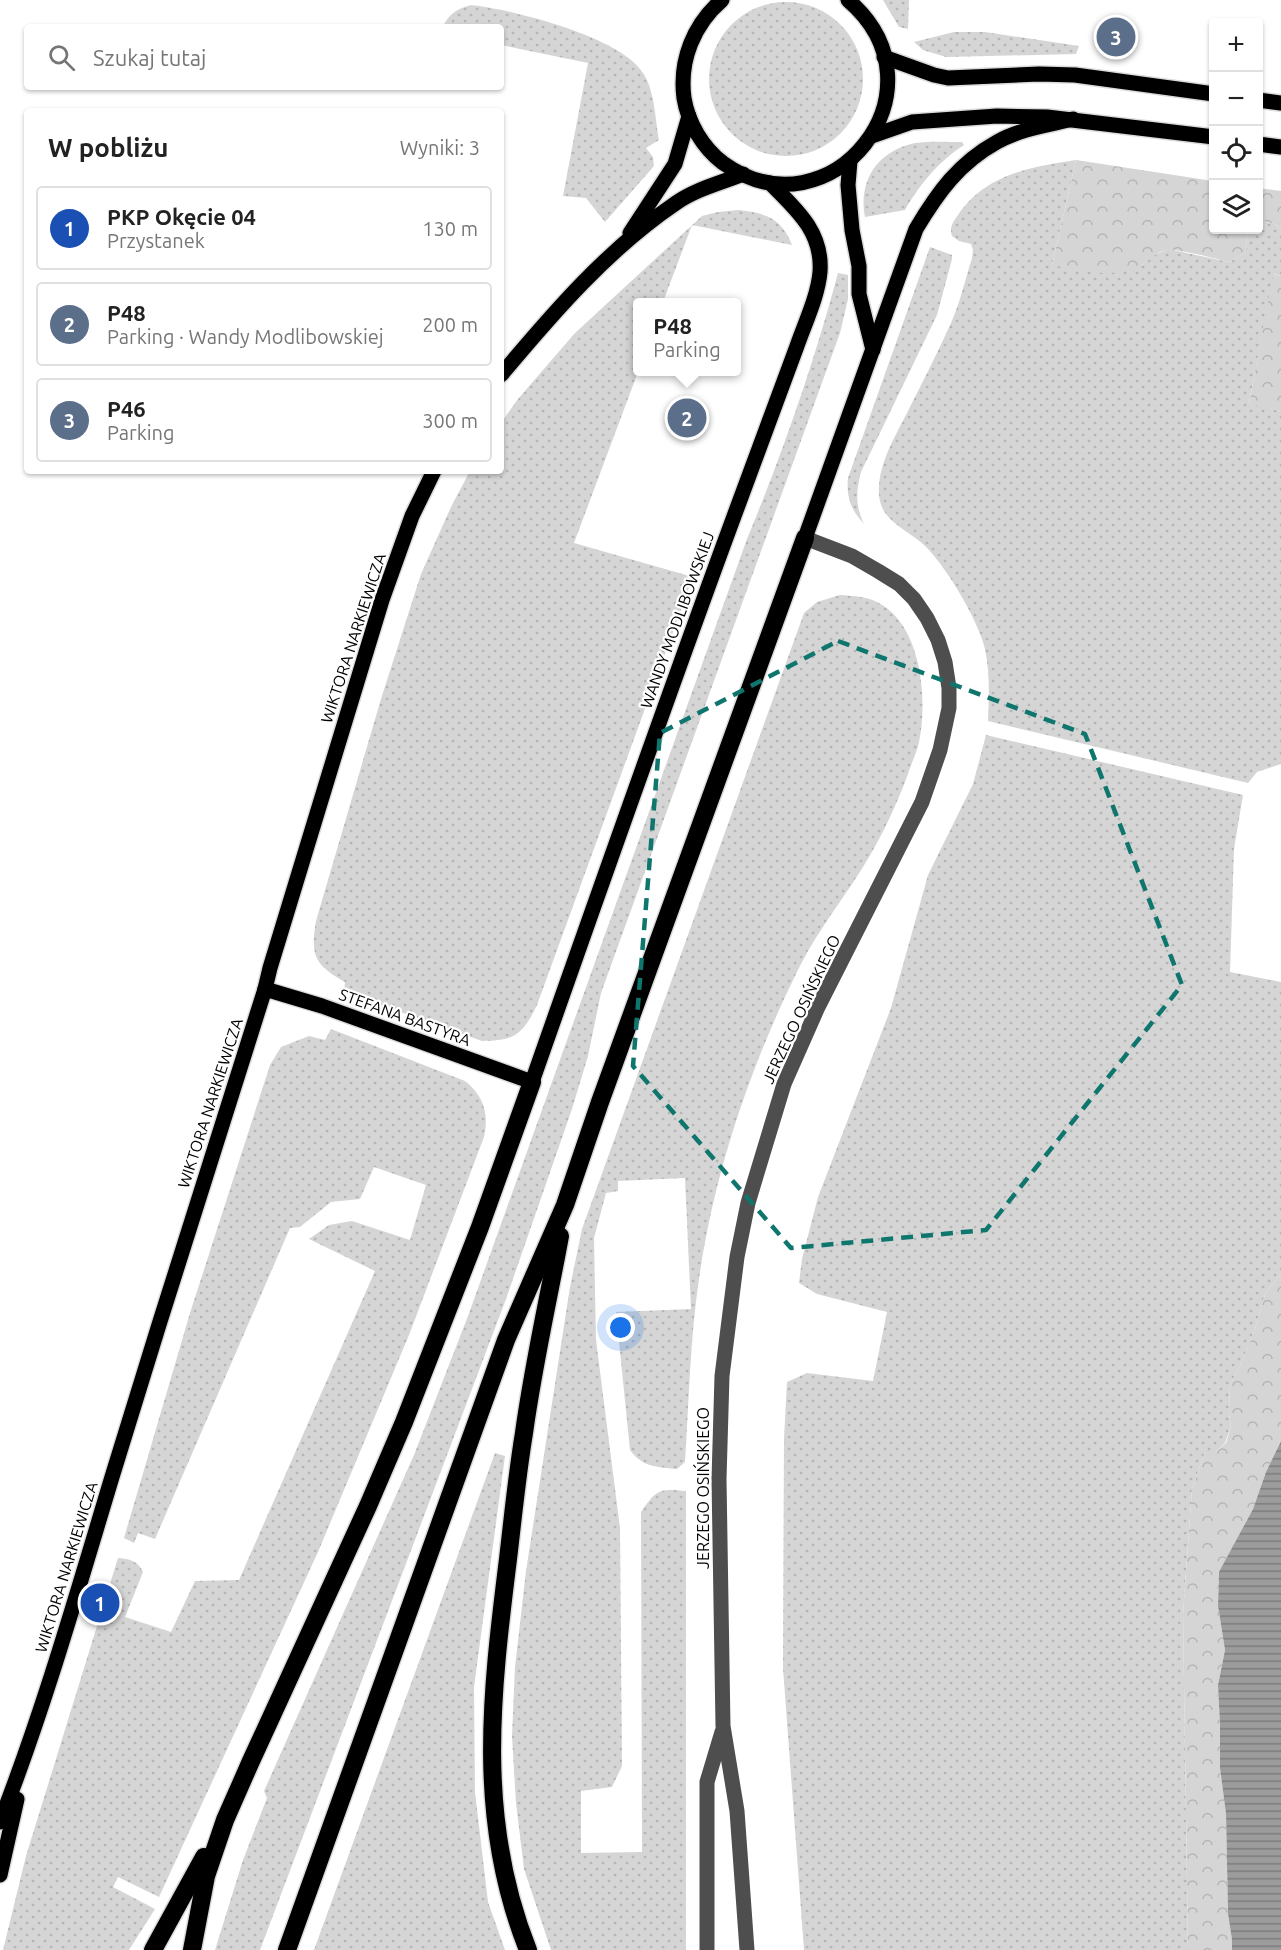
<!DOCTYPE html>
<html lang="pl">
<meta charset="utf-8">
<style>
:root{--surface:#fff;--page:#f2f2f2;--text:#222;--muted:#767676;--line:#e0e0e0;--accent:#000}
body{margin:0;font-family:Ubuntu,sans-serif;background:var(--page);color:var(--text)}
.controls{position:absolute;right:18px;top:18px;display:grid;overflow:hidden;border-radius:6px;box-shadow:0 2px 4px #0004}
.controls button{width:54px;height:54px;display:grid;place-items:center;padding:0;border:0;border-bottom:2px solid var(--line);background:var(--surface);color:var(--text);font:30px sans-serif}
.you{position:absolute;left:621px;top:1328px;width:21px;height:21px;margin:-15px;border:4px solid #fff;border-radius:50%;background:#1a73e8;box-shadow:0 0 0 9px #1a73e833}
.badge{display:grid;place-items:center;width:39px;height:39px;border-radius:50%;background:var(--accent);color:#fff;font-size:20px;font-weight:700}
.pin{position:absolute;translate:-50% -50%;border:3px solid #fff;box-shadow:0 2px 6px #0006}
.popup{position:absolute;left:633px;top:298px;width:108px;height:78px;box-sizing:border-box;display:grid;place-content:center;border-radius:6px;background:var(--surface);filter:drop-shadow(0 2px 4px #0005);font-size:20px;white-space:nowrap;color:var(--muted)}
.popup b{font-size:22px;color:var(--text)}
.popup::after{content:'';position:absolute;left:50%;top:100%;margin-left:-12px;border:12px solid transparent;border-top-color:var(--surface)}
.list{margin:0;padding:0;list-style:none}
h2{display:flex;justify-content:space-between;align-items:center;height:78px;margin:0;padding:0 24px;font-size:26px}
h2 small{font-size:20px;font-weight:400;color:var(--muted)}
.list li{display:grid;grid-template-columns:39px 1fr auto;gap:18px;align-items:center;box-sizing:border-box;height:84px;margin:0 12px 12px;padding:0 12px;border:2px solid var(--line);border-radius:6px}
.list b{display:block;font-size:22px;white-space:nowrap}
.list p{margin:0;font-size:20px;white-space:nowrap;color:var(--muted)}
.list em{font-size:20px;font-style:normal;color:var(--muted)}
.icon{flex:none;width:33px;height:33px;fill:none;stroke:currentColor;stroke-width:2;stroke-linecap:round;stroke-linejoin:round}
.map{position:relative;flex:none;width:1281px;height:1950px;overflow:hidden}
.search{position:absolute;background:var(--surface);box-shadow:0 2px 4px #0004;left:24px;top:24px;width:480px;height:66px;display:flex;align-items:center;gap:15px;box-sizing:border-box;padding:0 21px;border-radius:6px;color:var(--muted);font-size:22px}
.panel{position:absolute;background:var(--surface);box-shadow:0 2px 4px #0004;left:24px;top:108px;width:480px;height:366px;border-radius:6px}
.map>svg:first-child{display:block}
</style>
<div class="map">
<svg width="1281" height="1950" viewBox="0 0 1281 1950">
<defs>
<pattern id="grass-dots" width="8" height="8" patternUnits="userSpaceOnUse" patternTransform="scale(1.5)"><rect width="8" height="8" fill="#d5d5d5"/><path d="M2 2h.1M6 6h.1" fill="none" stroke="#b5b5b5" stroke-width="1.8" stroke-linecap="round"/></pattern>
<pattern id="forest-crowns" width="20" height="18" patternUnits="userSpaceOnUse" patternTransform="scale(1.5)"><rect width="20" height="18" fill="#d5d5d5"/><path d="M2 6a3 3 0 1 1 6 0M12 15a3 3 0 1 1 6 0" fill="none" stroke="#b5b5b5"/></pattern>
<pattern id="water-rules" width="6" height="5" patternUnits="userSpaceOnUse" patternTransform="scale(1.5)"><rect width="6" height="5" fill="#9c9c9c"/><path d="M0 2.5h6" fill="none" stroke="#7d7d7d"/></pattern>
</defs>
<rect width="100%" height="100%" fill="#fff"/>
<!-- grass -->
<g fill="url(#grass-dots)">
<path d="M 883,0 L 909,0 L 908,29 L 899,27 Z"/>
<circle cx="786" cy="79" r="77"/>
<path d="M 471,5 C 511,9 622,37 643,73 C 655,91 655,119 659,140 L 646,148 L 653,157 L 654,166 L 605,222 L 586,198 L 563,196 L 588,63 L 501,45 L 501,27 L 443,27 C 448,14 457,9 471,5 Z"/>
<path d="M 954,32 L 985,32 L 1079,46 L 1076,54 L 946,57 L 923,50 L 914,42 Z"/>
<path d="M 962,142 L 964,145 C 940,160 919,185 905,210 L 865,217 C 858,181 877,151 915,143 C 930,141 947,142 962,142 Z"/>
<path d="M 1076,160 L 1052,265 L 1142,265 L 1154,255 L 1168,249 L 1229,262 L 1245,253 L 1248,230 L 1258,230 L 1259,220 L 1275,224 L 1281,230 L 1281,276 L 1274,274 L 1249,403 L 1281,411 L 1281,764 L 1257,772 L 1248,783 L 988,721 C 989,697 990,673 985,649 C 978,620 949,572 929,550 C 913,531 881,524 879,495 C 877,465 896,435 909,409 C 923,381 938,352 951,323 C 960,303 965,280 972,258 L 973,250 L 971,244 L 959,241 L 952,236 C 949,227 953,222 958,215 C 986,174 1030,167 1076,160 Z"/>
<path d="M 739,210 C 765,213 782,218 792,245 L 692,225 L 663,302 L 638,302 L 638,372 L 574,543 L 693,577 L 537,1005 C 523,1034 515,1041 482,1041 L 344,992 L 345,982 C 315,965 310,956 316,921 L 381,699 L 421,574 L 451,507 L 470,471 L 501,471 L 501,423 L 518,399 L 575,333 L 702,216 L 718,212 Z"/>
<path d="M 930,247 L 952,255 L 952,259 L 937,315 L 861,472 C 856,492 855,505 864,524 C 851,510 846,497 848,478 Z"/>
<path d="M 838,273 L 848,275 L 848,299 L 840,333 L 601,993 L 588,1056 L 572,1109 L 506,1299 L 260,1950 L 215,1950 L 243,1860 L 267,1798 L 264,1791 L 414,1455 L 468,1316 L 747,539 C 783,452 814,363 838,273 Z"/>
<path d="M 840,595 C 853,596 865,596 877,602 C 922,624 928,700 919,742 C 917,753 911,763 908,774 C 894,812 876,848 854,881 C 832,914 812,940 795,976 C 749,1070 714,1174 699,1279 C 690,1339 689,1401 685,1462 L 677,1469 C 657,1467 642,1467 630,1450 L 616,1312 L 691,1309 L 685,1178 L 618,1181 L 618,1191 L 606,1193 L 594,1238 L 596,1340 L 620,1528 L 622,1766 L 612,1787 L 581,1791 L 581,1853 L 642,1852 L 641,1512 C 656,1490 659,1488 686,1491 L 686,1950 L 551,1950 L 524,1869 L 516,1803 L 512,1736 L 515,1667 L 526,1571 L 570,1287 L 582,1229 L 804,613 L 817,602 Z"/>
<path d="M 986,735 L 1243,795 L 1234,849 L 1230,972 L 1281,982 L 1281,1273 L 1265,1294 L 1255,1329 L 1241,1364 L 1230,1385 L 1229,1414 L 1231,1426 L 1225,1443 L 1216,1452 L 1205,1452 L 1192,1489 L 1183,1614 L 1188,1950 L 804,1950 L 783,1668 L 784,1439 L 787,1382 L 807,1373 L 873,1381 L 887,1312 L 817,1294 L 799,1283 L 802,1259 L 818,1197 L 891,1008 L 928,875 L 973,784 Z"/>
<path d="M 331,1029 L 465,1081 C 484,1096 489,1114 484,1137 L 409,1335 L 318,1552 L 159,1897 L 118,1877 L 113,1887 L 155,1909 L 129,1950 L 3,1950 L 26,1856 L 118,1558 C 130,1559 138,1561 143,1572 L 125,1617 L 171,1632 L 195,1581 L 239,1580 L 375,1271 L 309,1239 L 329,1225 L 352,1221 L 410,1240 L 426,1185 L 374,1167 L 360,1199 L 331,1202 L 300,1227 L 290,1228 L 155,1539 L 138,1533 L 134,1543 L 124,1538 L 190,1313 L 270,1065 L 281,1047 L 309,1036 L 325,1040 Z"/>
<path d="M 495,1453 L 505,1456 L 474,1687 L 475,1792 L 488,1902 L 505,1950 L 314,1950 Z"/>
</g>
<!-- forest -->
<g fill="url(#forest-crowns)">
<path d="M 1076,160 L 1213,181 L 1214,230 L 1248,230 L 1245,253 L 1229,262 C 1217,259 1176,248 1166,250 C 1156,252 1151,260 1143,264 C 1115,280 1081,271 1052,265 Z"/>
<path d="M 1258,188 L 1281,191 L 1281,230 L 1275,224 L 1259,220 Z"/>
<path d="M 1273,274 L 1281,276 L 1281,411 L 1249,404 Z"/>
<path d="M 1281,1273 L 1281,1441 L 1266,1472 L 1253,1509 L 1219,1573 L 1218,1606 L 1225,1650 L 1218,1685 L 1220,1726 L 1220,1768 L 1226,1814 L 1228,1914 L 1232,1940 L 1232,1950 L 1188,1950 L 1183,1614 L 1192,1489 L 1205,1452 L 1216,1452 L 1226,1443 L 1231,1426 L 1229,1414 L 1230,1385 L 1241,1364 L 1255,1329 L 1265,1294 Z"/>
</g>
<!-- water -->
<path fill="url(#water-rules)" d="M 1281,1441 L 1281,1950 L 1232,1950 L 1232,1940 L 1228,1914 L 1226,1814 L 1220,1768 L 1220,1726 L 1218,1685 L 1225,1650 L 1218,1606 L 1219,1572 L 1253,1509 L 1266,1472 Z"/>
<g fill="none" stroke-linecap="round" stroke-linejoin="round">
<!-- major casing -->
<g stroke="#dbdbdb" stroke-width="18">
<g id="major">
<path d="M 722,0 C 694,24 679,60 684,98 C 688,123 703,148 723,163 C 831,240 952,89 848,0"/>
<path d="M 884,57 L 934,75 L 948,78 L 1039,74 L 1075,75 L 1214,94"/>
<path d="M 1258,100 L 1281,103"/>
<path d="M 872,136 L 912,122 L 997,116 L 1047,117 L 1214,137"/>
<path d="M 1258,144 L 1281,147"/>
<path d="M 850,161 L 848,185 L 852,230 L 859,266 L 859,294 L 873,350"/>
<path d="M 630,233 L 675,164 L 689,116"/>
<path d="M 501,375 C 553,313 608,249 676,203 C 696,189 721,183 743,174"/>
<path d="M 805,538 L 916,229 C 938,192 959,163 997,142 C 1020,129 1048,125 1073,119"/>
<path d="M 265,989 L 322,1006 L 532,1082 C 598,894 664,706 733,519 C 754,461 776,404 797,346 C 805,323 818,296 820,272 C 823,232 796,209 770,183"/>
<path d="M 0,1822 C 44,1709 77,1593 112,1477 C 162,1314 213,1151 265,989 L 270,968 L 382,600 L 412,516 L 434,471"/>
<path d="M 0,1875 L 17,1799"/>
</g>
</g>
<!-- highway casing -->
<g stroke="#dbdbdb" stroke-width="21">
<g id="highway">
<path d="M 153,1950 L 204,1857"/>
<path d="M 192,1950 L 206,1876 L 225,1820 L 251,1761 L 368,1506 L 404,1422 L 480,1227 L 532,1082"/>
<path d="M 287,1950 L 506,1340 L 565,1205 L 600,1102 L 805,538"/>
<path d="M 528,1950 C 476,1820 491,1695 508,1559 C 513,1517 517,1475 524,1433 C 533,1367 548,1301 560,1236"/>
</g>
</g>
<!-- minor -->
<g stroke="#4e4e4e" stroke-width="15">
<path d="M 707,1950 L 707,1782 L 722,1732"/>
<path d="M 747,1950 L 737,1811 L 723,1726 L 719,1479 L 722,1376 L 737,1257 L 748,1203 L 784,1084 L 818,1007 L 922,802 L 940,750 L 949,708 L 949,688 L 945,662 L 938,640 L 927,618 L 914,599 L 899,584 L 878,571 L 852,556 L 805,538"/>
</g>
<!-- major -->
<use href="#major" stroke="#000" stroke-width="15"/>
<!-- highway -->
<use href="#highway" stroke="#000" stroke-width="18"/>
</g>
<!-- marked area -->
<path fill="none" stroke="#0f766e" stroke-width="4.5" stroke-dasharray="12 8" stroke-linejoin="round" d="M 838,641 L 1085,734 L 1182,985 L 986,1230 L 791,1248 L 633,1066 L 660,733 Z"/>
<g text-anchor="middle" stroke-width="4.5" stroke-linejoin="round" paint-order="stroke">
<!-- street labels -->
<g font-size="16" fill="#000" stroke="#fff">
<text transform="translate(677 620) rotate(-70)" y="6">WANDY MODLIBOWSKIEJ</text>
<text transform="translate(353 638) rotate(-72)" y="6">WIKTORA NARKIEWICZA</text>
<text transform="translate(801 1009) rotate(-65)" y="6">JERZEGO OSIŃSKIEGO</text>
<text transform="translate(405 1017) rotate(20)" y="6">STEFANA BASTYRA</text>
<text transform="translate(210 1103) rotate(-72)" y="6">WIKTORA NARKIEWICZA</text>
<text transform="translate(703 1488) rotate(-90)" y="6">JERZEGO OSIŃSKIEGO</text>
<text transform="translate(66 1567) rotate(-73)" y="6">WIKTORA NARKIEWICZA</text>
</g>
</g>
</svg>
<div class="controls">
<button>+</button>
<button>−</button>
<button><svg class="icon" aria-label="locate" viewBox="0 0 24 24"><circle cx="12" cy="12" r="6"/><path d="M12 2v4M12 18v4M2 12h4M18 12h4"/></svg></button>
<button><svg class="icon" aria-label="layers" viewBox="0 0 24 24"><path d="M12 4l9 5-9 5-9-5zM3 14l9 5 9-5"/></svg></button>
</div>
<div class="you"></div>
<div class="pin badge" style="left:100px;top:1603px;background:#1a4fb4">1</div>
<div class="pin badge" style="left:687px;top:418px;background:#5c6f8a">2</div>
<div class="popup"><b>P48</b>Parking</div>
<div class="pin badge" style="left:1116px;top:37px;background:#5c6f8a">3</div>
<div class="search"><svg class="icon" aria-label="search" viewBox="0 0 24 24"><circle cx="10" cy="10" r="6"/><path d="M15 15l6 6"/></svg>Szukaj tutaj</div>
<section class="panel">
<h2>W pobliżu<small>Wyniki: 3</small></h2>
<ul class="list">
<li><span class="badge" style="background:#1a4fb4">1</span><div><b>PKP Okęcie 04</b><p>Przystanek</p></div><em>130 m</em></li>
<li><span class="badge" style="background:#5c6f8a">2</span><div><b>P48</b><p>Parking · Wandy Modlibowskiej</p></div><em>200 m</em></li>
<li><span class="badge" style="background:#5c6f8a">3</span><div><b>P46</b><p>Parking</p></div><em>300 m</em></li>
</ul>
</section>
</div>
